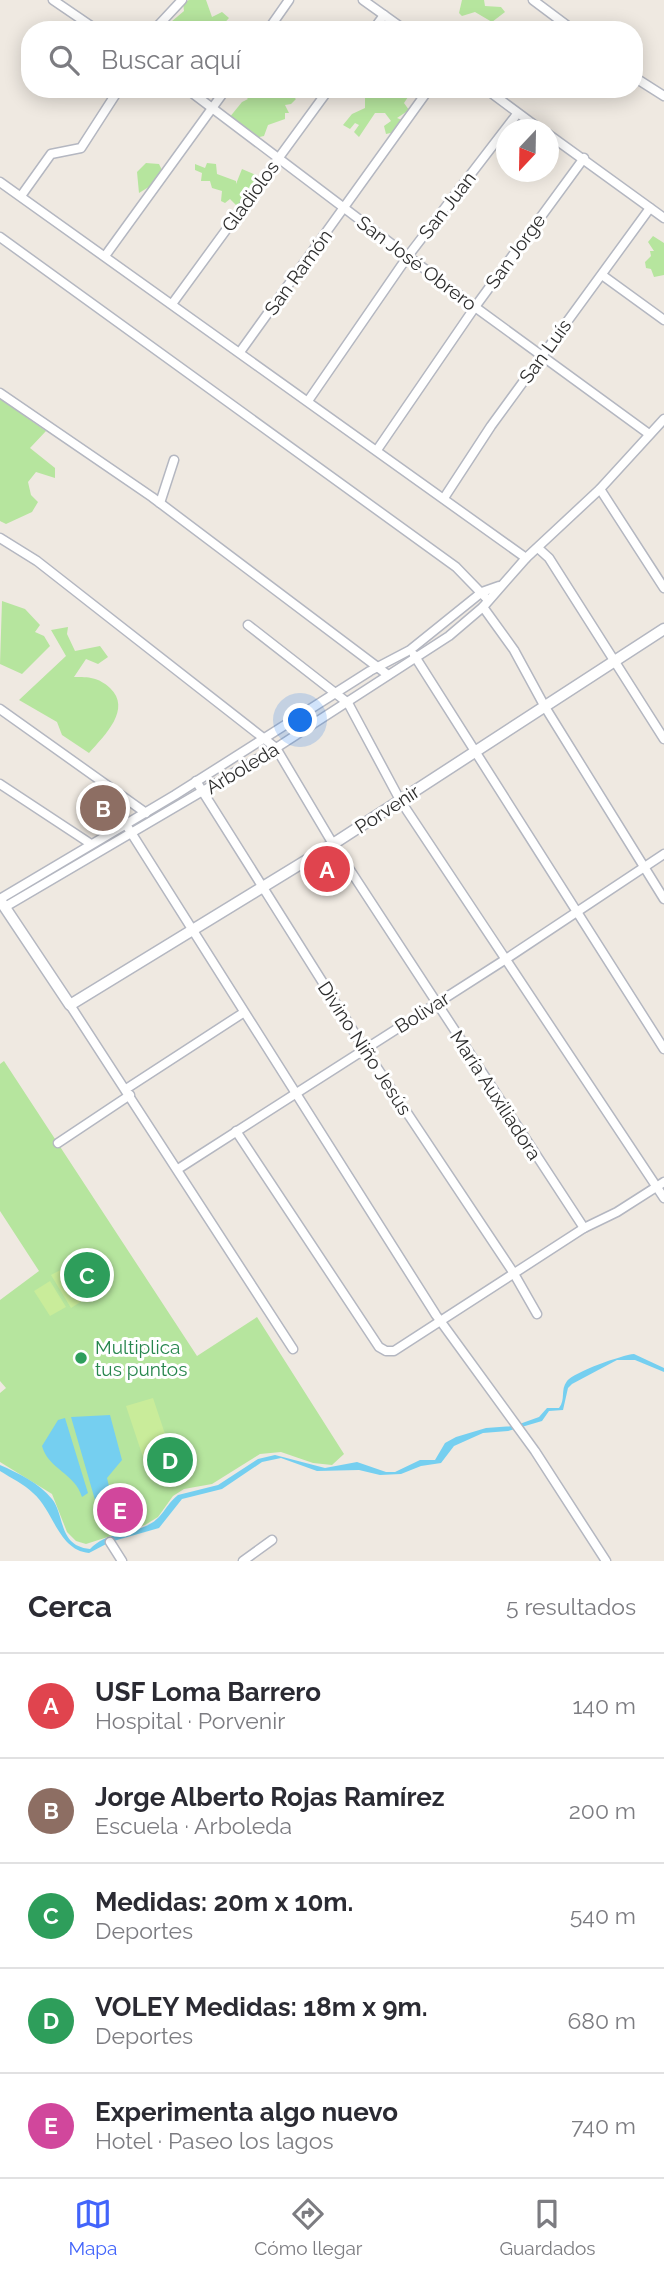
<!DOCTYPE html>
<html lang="es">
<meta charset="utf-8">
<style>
:root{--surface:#fff;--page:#f2f2f3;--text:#2b2b33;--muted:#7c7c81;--line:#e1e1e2;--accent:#4264fb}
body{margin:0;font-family:Raleway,sans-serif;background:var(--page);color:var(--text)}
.compass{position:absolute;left:496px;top:119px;width:63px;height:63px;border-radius:50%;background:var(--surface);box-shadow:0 4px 18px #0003;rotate:202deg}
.you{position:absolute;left:301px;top:721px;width:24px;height:24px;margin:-18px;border:5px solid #fff;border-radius:50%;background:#1a73e8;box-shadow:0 0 0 10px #1a73e833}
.badge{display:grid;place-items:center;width:46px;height:46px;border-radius:50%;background:var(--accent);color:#fff;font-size:23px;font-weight:700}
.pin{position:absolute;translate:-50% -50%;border:4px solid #fff;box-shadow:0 2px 7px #0006}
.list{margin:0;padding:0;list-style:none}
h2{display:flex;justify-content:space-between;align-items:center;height:91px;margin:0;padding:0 28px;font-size:30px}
h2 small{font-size:23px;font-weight:400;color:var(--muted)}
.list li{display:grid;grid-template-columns:46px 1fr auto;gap:21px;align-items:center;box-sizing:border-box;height:105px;padding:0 28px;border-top:2px solid var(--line)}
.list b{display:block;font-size:26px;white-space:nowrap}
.list p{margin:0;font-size:23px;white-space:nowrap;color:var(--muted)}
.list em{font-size:23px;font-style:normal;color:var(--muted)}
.icon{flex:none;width:38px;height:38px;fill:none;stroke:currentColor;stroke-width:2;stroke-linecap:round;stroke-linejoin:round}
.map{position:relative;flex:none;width:664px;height:1561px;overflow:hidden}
.search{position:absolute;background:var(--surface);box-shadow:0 4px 18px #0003;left:21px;right:21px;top:21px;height:77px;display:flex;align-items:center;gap:18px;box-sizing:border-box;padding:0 24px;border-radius:28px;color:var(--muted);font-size:26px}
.sheet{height:616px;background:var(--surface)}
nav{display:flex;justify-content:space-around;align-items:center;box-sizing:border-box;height:98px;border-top:2px solid var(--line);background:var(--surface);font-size:19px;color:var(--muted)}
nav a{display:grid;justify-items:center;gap:4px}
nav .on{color:var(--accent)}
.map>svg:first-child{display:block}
</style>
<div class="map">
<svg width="664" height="1561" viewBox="0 0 664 1561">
<rect width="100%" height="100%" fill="#efe9e1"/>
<!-- green -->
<g fill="#b6e59e" fill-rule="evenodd">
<path d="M 189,0 L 206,0 L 212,17 L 222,12 L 229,18 L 218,30 L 168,30 L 171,22 L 184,11 L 183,3 Z"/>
<path d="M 462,0 L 484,0 L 485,6 L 501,7 L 505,12 L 492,22 L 475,12 L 462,16 L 459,13 Z"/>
<path d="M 243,89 L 297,89 L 297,93 L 291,95 L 296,99 L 291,104 L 285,105 L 289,113 L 285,113 L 285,119 L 268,125 L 264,136 L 255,138 L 229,118 L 242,102 L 248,99 L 243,94 Z"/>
<path d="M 373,89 L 422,89 L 422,92 L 408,97 L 404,103 L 409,110 L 397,118 L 402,120 L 395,132 L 386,134 L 384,126 L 391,121 L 385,113 L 375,113 L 359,137 L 354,132 L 359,125 L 355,123 L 350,129 L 343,125 L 352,114 L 365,108 L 365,96 Z"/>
<path d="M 146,163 L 159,164 L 162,170 L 152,185 L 139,193 L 137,172 Z"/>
<path d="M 207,163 L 216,164 L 217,174 L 236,181 L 236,184 L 242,169 L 256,175 L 259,182 L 242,194 L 250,200 L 242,206 L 236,205 L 230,199 L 225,203 L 221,201 L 222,191 L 212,188 L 210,181 L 201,181 L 202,173 L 195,170 L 195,164 L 205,168 Z"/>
<path d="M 653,236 L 664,243 L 664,275 L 654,277 L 651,269 L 646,268 L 645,262 L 651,256 L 650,251 L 654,251 L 648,242 Z"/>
<path d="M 0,399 L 46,431 L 30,448 L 55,468 L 55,478 L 36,472 L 28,482 L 31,495 L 38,502 L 32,512 L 6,524 L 0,521 Z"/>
<path d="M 2,601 L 25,609 L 40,625 L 35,632 L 44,636 L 50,646 L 22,674 L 0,664 Z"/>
<path d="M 68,627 L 67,634 L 75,651 L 100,646 L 108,657 L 98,664 L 86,659 L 74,677 C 89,677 98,677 110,688 C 132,709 105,735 89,753 L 62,735 L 57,722 L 19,700 L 66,656 L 51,630 Z"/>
<path d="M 4,1061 L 197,1356 L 257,1317 L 344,1454 L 332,1465 L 313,1463 L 281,1452 L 260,1454 L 212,1484 L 184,1489 L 173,1496 L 158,1517 L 145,1525 L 86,1544 L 76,1541 L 67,1532 L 52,1494 L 0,1462 L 0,1393 L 6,1388 L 0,1381 L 0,1300 L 39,1271 L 0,1211 L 0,1064 ZM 133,1497 L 140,1517 L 108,1527 L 106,1523 L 102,1524 L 99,1514 L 103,1513 L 102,1507 Z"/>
</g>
<!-- pitch -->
<g fill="#c9ec9a">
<path d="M 93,1264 L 100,1274 L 81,1285 L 78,1283 L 87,1298 L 71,1308 L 51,1275 L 68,1266 L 74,1276 Z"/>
<path d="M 50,1281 L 66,1307 L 50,1316 L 34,1291 Z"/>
<path d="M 153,1398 L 171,1452 L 144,1460 L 126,1406 Z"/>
</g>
<!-- water -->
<g fill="#75cff0">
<path d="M 634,1354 L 664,1368 L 664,1372 L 635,1360 L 617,1360 L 572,1384 L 568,1388 L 563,1410 L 549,1411 L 542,1421 L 508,1431 L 483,1433 L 454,1446 L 441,1463 L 421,1466 L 401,1474 L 380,1475 L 359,1470 L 317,1471 L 281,1458 L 262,1462 L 222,1489 L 182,1499 L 159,1528 L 110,1542 L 89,1553 C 58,1550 54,1511 33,1493 C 24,1484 11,1478 0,1471 L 0,1465 C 18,1473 39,1483 52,1499 C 65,1515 58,1546 90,1549 C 107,1532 126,1535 146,1526 C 163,1519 165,1505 178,1495 L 218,1485 L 258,1459 L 275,1455 L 325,1468 L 357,1462 L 386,1472 L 395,1472 L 420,1460 L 435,1460 L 445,1443 L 456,1437 L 486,1428 L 514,1426 L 539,1417 L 547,1408 L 559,1408 C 566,1399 560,1390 567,1381 C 574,1372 622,1355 634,1354 Z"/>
<path d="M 110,1415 L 122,1460 L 107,1478 L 109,1486 L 101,1499 L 95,1500 L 71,1417 Z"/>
<path d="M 65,1418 L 88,1493 L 82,1497 C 75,1473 48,1469 42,1446 L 58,1420 Z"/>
</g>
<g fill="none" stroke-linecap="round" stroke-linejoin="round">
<!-- minor casing -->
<g stroke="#b4b7c1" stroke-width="11">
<g id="minor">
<path d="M 53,0 L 97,30"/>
<path d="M 363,0 L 405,30"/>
<path d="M 533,0 L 573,30"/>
<path d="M 154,30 L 182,0"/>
<path d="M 268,30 L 289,0"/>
<path d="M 373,30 L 384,15"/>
<path d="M 634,77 L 664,96"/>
<path d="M 187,89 L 475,307 L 649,434"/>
<path d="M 486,89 L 541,130"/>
<path d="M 548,134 L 664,218"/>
<path d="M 0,182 L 526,558"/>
<path d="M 21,196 L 51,154 L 81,148 L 119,89"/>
<path d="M 0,237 L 456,567 L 488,600"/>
<path d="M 105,256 L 226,89"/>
<path d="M 602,275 L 664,320"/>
<path d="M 172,304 L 329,89"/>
<path d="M 240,352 L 429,89"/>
<path d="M 0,393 L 152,497 L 388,675"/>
<path d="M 308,401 L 408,256 L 517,114"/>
<path d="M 377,450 L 475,307 L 584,158"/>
<path d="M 600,489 L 664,588"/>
<path d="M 444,498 L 491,426 L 650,208"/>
<path d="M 160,503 L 174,460"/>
<path d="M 0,538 L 37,561 L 276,748 L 333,844 L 584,1228"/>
<path d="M 538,548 L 549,558 L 664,739"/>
<path d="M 483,607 L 514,650 L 545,707 L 664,899"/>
<path d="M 248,625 L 348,703 L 400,800 L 664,1198"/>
<path d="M 414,655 L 664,1049"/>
<path d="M 0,709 L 146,813"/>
<path d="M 196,781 L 364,1048 L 513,1272 L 537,1314"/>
<path d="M 0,784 L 91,844"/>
<path d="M 125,823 L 436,1315 L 535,1451 L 606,1561"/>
<path d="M 0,899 L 175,795 L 370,671 L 410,650 L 482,592 L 499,586"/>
<path d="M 5,907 L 276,748 L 449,636 L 483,607 L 526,558 L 600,489 L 664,419"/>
<path d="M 70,1005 L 293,1349"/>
<path d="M 126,1089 L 243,1013"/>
<path d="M 236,1131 L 379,1347 L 386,1351 L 394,1351 L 584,1228 L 617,1212 L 664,1182"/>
<path d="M 58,1143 L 130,1095"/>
<path d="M 178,1169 L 506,959 L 664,854"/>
<path d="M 110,1542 L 122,1561"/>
<path d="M 243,1561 L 272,1540"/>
</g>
</g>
<!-- tertiary casing -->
<g stroke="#b4b7c1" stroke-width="13">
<path id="tertiary" d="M 0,900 L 70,1005 L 333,844 L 664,629"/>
</g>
<!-- minor -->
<use href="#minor" stroke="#fff" stroke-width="8"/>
<!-- tertiary -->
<use href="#tertiary" stroke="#fff" stroke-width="10"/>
</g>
<!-- markers -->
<circle fill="#2e9e5b" stroke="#fff" stroke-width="2.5" cx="81" cy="1358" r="7"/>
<g text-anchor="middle" stroke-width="6" stroke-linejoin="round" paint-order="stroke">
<!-- street labels -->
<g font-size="19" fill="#2e2e2e" stroke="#fff">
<text transform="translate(250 196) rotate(-54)" y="7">Gladiolos</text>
<text transform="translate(447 205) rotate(-52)" y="7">San Juan</text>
<text transform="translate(515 251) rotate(-54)" y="7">San Jorge</text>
<text transform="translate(417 263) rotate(37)" y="7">San José Obrero</text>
<text transform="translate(298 272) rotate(-54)" y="7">San Ramón</text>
<text transform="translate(545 351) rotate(-54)" y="7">San Luís</text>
<text transform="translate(242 768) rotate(-31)" y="7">Arboleda</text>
<text transform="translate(387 809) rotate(-33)" y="7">Porvenir</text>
<text transform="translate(422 1012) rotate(-32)" y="7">Bolivar</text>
<text transform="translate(365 1048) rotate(57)" y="7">Divino Niño Jesús</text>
<text transform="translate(496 1095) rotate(57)" y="7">María Auxiliadora</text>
</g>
<!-- leisure labels -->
<g font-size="19" fill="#27864d" stroke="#fff" text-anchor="start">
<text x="95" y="1354">Multiplica<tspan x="95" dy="22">tus puntos</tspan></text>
</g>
</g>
</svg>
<svg class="compass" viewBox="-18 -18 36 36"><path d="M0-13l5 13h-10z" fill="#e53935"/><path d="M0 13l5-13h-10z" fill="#7c7c81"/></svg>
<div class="you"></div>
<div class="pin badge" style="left:327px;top:869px;background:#e0444e">A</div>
<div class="pin badge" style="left:103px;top:808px;background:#8d6e63">B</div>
<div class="pin badge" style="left:87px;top:1275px;background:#2e9e5b">C</div>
<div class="pin badge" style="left:170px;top:1460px;background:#2e9e5b">D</div>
<div class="pin badge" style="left:120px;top:1510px;background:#d1479c">E</div>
<div class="search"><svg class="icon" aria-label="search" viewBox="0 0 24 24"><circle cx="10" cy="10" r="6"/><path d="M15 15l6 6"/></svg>Buscar aquí</div>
</div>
<section class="sheet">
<h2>Cerca<small>5 resultados</small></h2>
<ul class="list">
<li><span class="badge" style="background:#e0444e">A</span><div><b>USF Loma Barrero</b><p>Hospital · Porvenir</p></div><em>140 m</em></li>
<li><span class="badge" style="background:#8d6e63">B</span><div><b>Jorge Alberto Rojas Ramírez</b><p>Escuela · Arboleda</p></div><em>200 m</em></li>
<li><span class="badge" style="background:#2e9e5b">C</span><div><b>Medidas: 20m x 10m.</b><p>Deportes</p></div><em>540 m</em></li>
<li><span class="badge" style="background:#2e9e5b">D</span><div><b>VOLEY Medidas: 18m x 9m.</b><p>Deportes</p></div><em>680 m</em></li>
<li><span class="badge" style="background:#d1479c">E</span><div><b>Experimenta algo nuevo</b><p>Hotel · Paseo los lagos</p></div><em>740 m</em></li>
</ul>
</section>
<nav>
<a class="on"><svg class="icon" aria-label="map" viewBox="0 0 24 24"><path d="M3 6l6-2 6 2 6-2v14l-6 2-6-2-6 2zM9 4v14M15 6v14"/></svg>Mapa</a>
<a><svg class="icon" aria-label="directions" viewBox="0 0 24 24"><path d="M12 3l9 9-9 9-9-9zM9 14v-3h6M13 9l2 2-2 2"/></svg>Cómo llegar</a>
<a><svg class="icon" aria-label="saved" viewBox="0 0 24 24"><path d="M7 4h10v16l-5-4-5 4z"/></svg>Guardados</a>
</nav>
